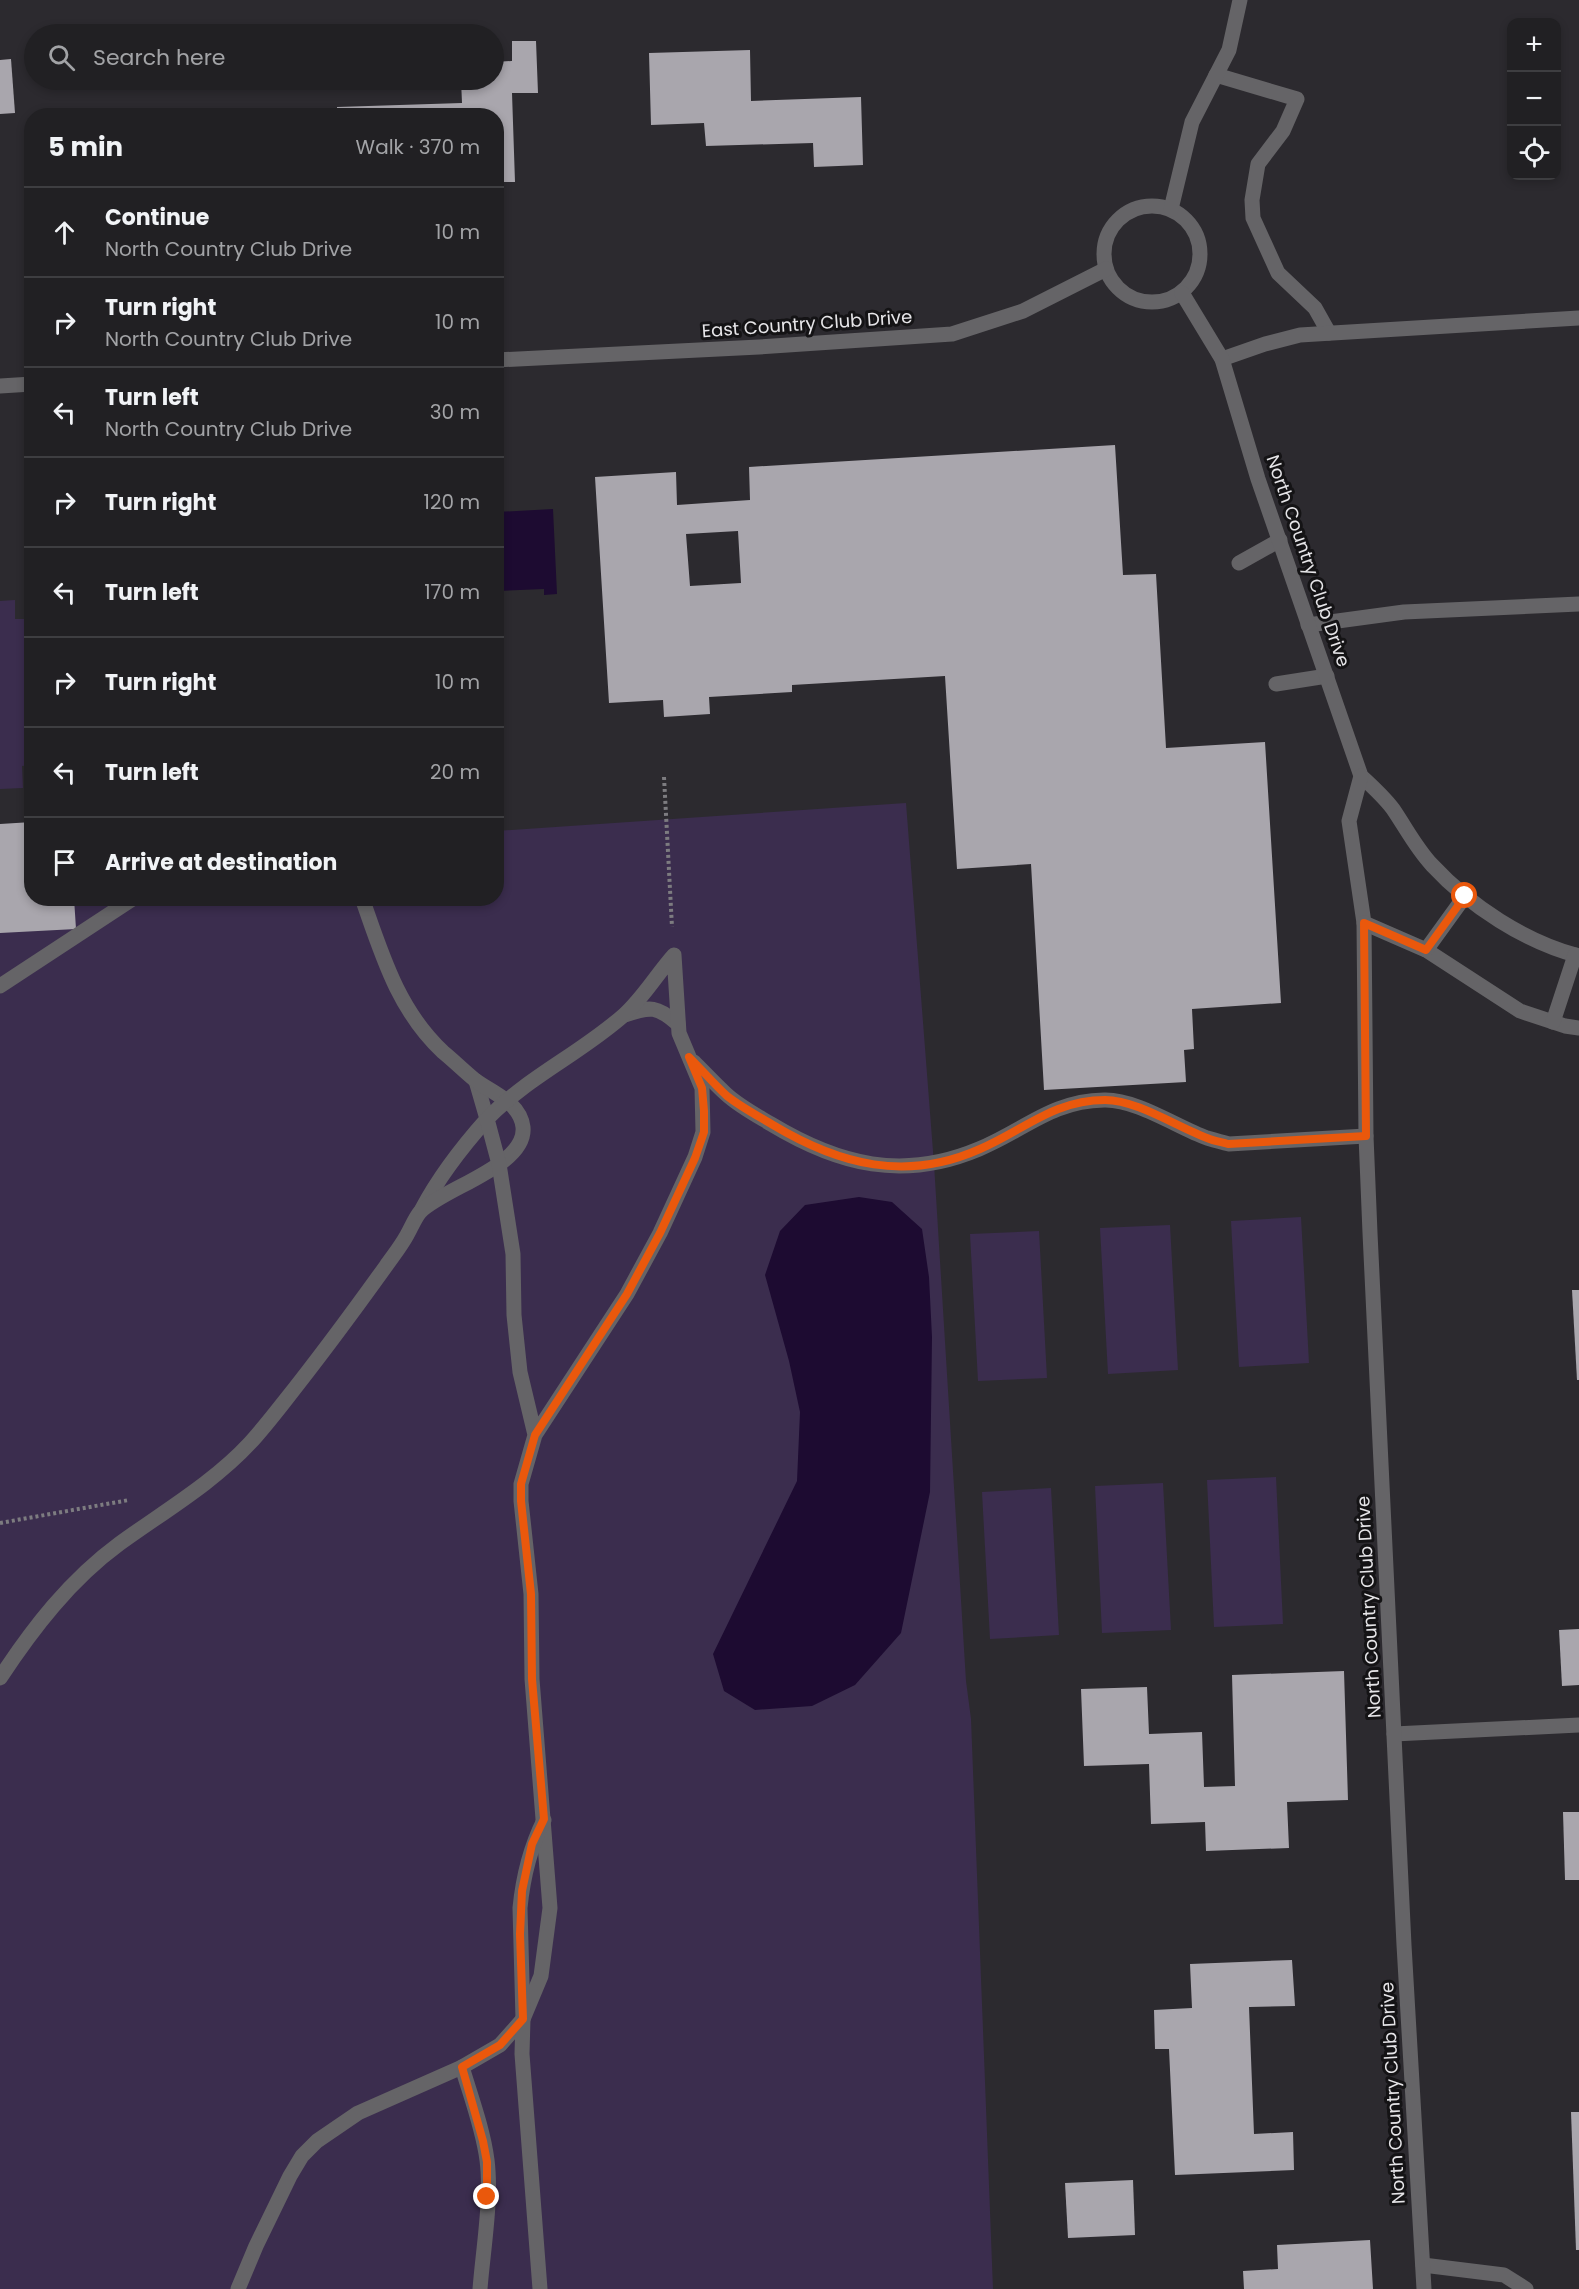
<!DOCTYPE html>
<meta charset="utf-8">
<style>
:root{--surface:#212023;--page:#29282b;--text:#f1f3f6;--muted:#a2a3a6;--line:#3e3e41}
body{margin:0;font-family:Poppins,sans-serif;background:var(--page);color:var(--text)}
.controls{position:absolute;right:18px;top:18px;display:grid;overflow:hidden;border-radius:12px;box-shadow:0 3px 9px #0003}
.controls button{width:54px;height:54px;display:grid;place-items:center;padding:0;border:0;border-bottom:2px solid var(--line);background:var(--surface);color:var(--text);font:30px sans-serif}
.stop{position:absolute;width:18px;height:18px;margin:-14px;border:4px solid #ea580c;border-radius:50%;background:#fff}
.stop.end{background:#ea580c;border-color:#fff;box-shadow:0 2px 6px #0008}
.list{margin:0;padding:0;list-style:none}
h2{display:flex;justify-content:space-between;align-items:center;height:78px;margin:0;padding:0 24px;font-size:26px}
h2 small{font-size:20px;font-weight:400;color:var(--muted)}
.list li{display:grid;grid-template-columns:39px 1fr auto;gap:18px;align-items:center;box-sizing:border-box;height:90px;padding:0 24px;border-top:2px solid var(--line)}
.list b{display:block;font-size:22px;white-space:nowrap}
.list p{margin:0;font-size:20px;white-space:nowrap;color:var(--muted)}
.list em{font-size:20px;font-style:normal;color:var(--muted)}
.icon{flex:none;width:33px;height:33px;fill:none;stroke:currentColor;stroke-width:2;stroke-linecap:round;stroke-linejoin:round}
.map{position:relative;flex:none;width:1579px;height:2289px;overflow:hidden}
.search{position:absolute;background:var(--surface);box-shadow:0 3px 9px #0003;left:24px;top:24px;width:480px;height:66px;display:flex;align-items:center;gap:15px;box-sizing:border-box;padding:0 21px;border-radius:33px;color:var(--muted);font-size:22px}
.panel{position:absolute;background:var(--surface);box-shadow:0 3px 9px #0003;left:24px;top:108px;width:480px;height:798px;border-radius:24px}
.map>svg:first-child{display:block}
</style>
<div class="map">
<svg width="1579" height="2289" viewBox="0 0 1579 2289">
<rect width="100%" height="100%" fill="#2c2a2f"/>
<!-- green -->
<g fill="#3b2d4e">
<path d="M 31,598 L 31,765 L 22,766 L 23,788 L 0,789 L 0,601 L 15,600 L 15,619 L 28,619 L 28,599 Z"/>
<path d="M 906,803 L 934,1164 L 966,1681 L 971,1719 L 993,2289 L 0,2289 L 0,865 L 32,898 L 496,898 L 497,831 Z"/>
<path d="M 1301,1217 L 1309,1363 L 1239,1367 L 1231,1221 Z"/>
<path d="M 1170,1225 L 1178,1370 L 1108,1374 L 1100,1228 Z"/>
<path d="M 1039,1231 L 1047,1378 L 978,1381 L 970,1234 Z"/>
<path d="M 1276,1477 L 1283,1624 L 1214,1627 L 1207,1480 Z"/>
<path d="M 1163,1483 L 1171,1630 L 1102,1633 L 1095,1486 Z"/>
<path d="M 1051,1488 L 1059,1635 L 990,1639 L 982,1492 Z"/>
</g>
<!-- water -->
<g fill="#1d0b31">
<path d="M 553,509 L 557,594 L 544,595 L 544,589 L 497,591 L 497,512 Z"/>
<path d="M 859,1197 L 892,1202 L 922,1229 L 929,1277 L 932,1337 L 930,1492 L 901,1633 L 855,1685 L 812,1706 L 755,1710 L 724,1691 L 713,1654 L 797,1481 L 800,1412 L 789,1361 L 765,1275 L 780,1231 L 805,1205 Z"/>
</g>
<!-- building -->
<g fill="#a9a6ad" fill-rule="evenodd">
<path d="M 512,41 L 536,41 L 538,93 L 512,93 L 515,182 L 496,182 L 496,116 L 337,116 L 337,107 L 462,103 L 461,80 L 494,80 L 494,62 L 512,61 Z"/>
<path d="M 750,50 L 751,101 L 861,97 L 863,165 L 814,167 L 813,143 L 706,146 L 704,123 L 651,125 L 649,53 Z"/>
<path d="M 11,59 L 15,113 L 0,114 L 0,60 Z"/>
<path d="M 1115,445 L 1123,575 L 1156,574 L 1166,748 L 1265,742 L 1281,1003 L 1192,1009 L 1194,1049 L 1184,1050 L 1186,1082 L 1044,1090 L 1031,864 L 957,869 L 945,676 L 792,685 L 792,692 L 709,697 L 710,714 L 664,717 L 663,700 L 609,703 L 595,477 L 676,472 L 677,505 L 750,500 L 749,467 ZM 738,531 L 741,583 L 690,586 L 686,534 Z"/>
<path d="M 32,822 L 32,898 L 74,898 L 76,929 L 0,933 L 0,824 Z"/>
<path d="M 1572,1290 L 1579,1290 L 1579,1380 L 1577,1380 Z"/>
<path d="M 1579,1629 L 1579,1685 L 1562,1686 L 1559,1630 Z"/>
<path d="M 1344,1671 L 1348,1800 L 1287,1802 L 1289,1848 L 1206,1851 L 1205,1822 L 1151,1824 L 1149,1764 L 1084,1766 L 1081,1689 L 1147,1687 L 1149,1734 L 1202,1732 L 1204,1787 L 1235,1786 L 1232,1675 Z"/>
<path d="M 1563,1812 L 1579,1812 L 1579,1880 L 1565,1880 Z"/>
<path d="M 1292,1960 L 1295,2006 L 1249,2007 L 1254,2134 L 1293,2132 L 1294,2170 L 1175,2175 L 1169,2049 L 1155,2049 L 1154,2010 L 1192,2008 L 1190,1964 Z"/>
<path d="M 1571,2112 L 1579,2112 L 1579,2250 L 1576,2250 Z"/>
<path d="M 1133,2180 L 1135,2235 L 1068,2238 L 1065,2183 Z"/>
<path d="M 1370,2240 L 1373,2289 L 1244,2289 L 1243,2271 L 1278,2269 L 1277,2245 Z"/>
</g>
<g fill="none" stroke-linecap="round" stroke-linejoin="round">
<!-- path -->
<g stroke="#7d7c80" stroke-width="4" stroke-dasharray="3 3" stroke-linecap="butt">
<path d="M 664,777 L 672,927"/>
<path d="M 0,1523 L 129,1500"/>
</g>
<!-- lane -->
<g stroke="#656467" stroke-width="15">
<path d="M 1216,75 L 1297,99 L 1283,131 L 1258,164 L 1252,200 L 1253,218 L 1278,273 L 1315,308 L 1329,333"/>
<path d="M 1222,359 L 1265,344 L 1300,335 L 1579,318"/>
<path d="M 1239,563 L 1280,540"/>
<path d="M 1308,625 L 1404,612 L 1579,604"/>
<path d="M 1276,684 L 1327,676"/>
<path d="M 0,986 L 134,898"/>
<path d="M 625,1015 C 651,1006 657,1006 678,1024"/>
<path d="M 694,1062 C 704,1072 715,1084 726,1094 C 739,1106 756,1115 771,1124 C 839,1165 903,1181 979,1149 C 1025,1130 1051,1101 1104,1100 C 1136,1099 1177,1127 1207,1138 C 1214,1140 1221,1142 1229,1144 L 1366,1136"/>
<path d="M 422,1209 C 440,1175 462,1147 487,1119 L 476,1081"/>
<path d="M 0,1678 C 33,1628 70,1580 119,1544 C 163,1512 213,1483 250,1443 C 262,1430 273,1416 284,1402 C 319,1358 353,1312 386,1266 C 393,1256 401,1246 407,1235 C 411,1228 415,1218 420,1212 C 443,1188 527,1166 523,1127 C 520,1102 492,1093 475,1080 C 464,1071 454,1061 443,1052 C 398,1010 382,955 362,898"/>
<path d="M 1394,1734 L 1579,1725"/>
<path d="M 462,2067 C 471,2097 483,2129 487,2160 C 492,2199 483,2250 480,2289"/>
<path d="M 1423,2265 L 1504,2275 L 1526,2289"/>
<path d="M 238,2289 L 256,2246 L 290,2176 L 302,2156 L 317,2141 L 358,2113 L 462,2067 L 500,2045 L 523,2019 L 541,1976 L 550,1908 L 532,1679 L 531,1594 L 521,1501 L 521,1484 L 535,1435 L 627,1294 L 660,1233 L 695,1157 L 703,1132 L 702,1088 L 679,1033 L 674,955 C 657,974 643,998 624,1015 C 580,1054 529,1076 487,1119 L 499,1164 L 513,1254 L 514,1315 L 520,1372 L 535,1435"/>
<path d="M 540,2289 L 522,2054 L 523,2019 L 520,1908 C 523,1877 530,1848 544,1820"/>
</g>
<!-- street -->
<g stroke="#656467" stroke-width="15">
<circle cx="1152" cy="254" r="48"/>
<path d="M 1171,209 L 1192,122 L 1229,50 L 1240,0"/>
<path d="M 1182,293 L 1222,359 L 1258,479 L 1361,776 C 1372,786 1384,797 1393,809 C 1406,828 1416,848 1432,865 C 1470,906 1525,942 1579,956"/>
<path d="M 496,360 L 759,347 L 952,334 L 1023,311 L 1106,269"/>
<path d="M 0,386 L 32,384"/>
<path d="M 1361,776 L 1349,821 L 1364,923 L 1426,950 L 1520,1011 L 1565,1026 L 1579,1028"/>
<path d="M 1364,923 L 1366,1136 L 1370,1233 L 1404,1945 L 1424,2289"/>
<path d="M 1426,950 L 1465,896"/>
<path d="M 1553,1022 L 1575,955"/>
</g>
</g>
<g fill="none" stroke-linecap="round" stroke-linejoin="round">
<!-- route -->
<path stroke="#ea580c" stroke-width="8" d="M 487,2197 L 487,2162 L 483,2141 L 462,2067 L 500,2045 L 523,2019 L 520,1934 L 522,1891 L 532,1844 L 544,1819 L 532,1679 L 531,1594 L 521,1501 L 521,1484 L 535,1435 L 627,1294 L 660,1233 L 695,1158 L 704,1132 L 704,1111 L 702,1088 L 689,1057 C 702,1070 714,1084 727,1096 C 741,1107 758,1116 773,1125 C 840,1165 906,1182 980,1149 C 1024,1130 1054,1100 1105,1100 C 1137,1100 1177,1127 1207,1138 C 1214,1141 1221,1142 1228,1144 L 1366,1136 L 1364,923 L 1426,950 L 1465,896"/>
</g>
<g text-anchor="middle" stroke-width="6" stroke-linejoin="round" paint-order="stroke">
<!-- street labels -->
<g font-size="18" fill="#e6e5e8" stroke="#141315">
<text transform="translate(807 324) rotate(-4)" y="6">East Country Club Drive</text>
<text transform="translate(1308 561) rotate(71)" y="6">North Country Club Drive</text>
<text transform="translate(1369 1607) rotate(-93)" y="6">North Country Club Drive</text>
<text transform="translate(1393 2093) rotate(-93)" y="6">North Country Club Drive</text>
</g>
</g>
</svg>
<div class="controls">
<button>+</button>
<button>−</button>
<button><svg class="icon" aria-label="locate" viewBox="0 0 24 24"><circle cx="12" cy="12" r="6"/><path d="M12 2v4M12 18v4M2 12h4M18 12h4"/></svg></button>
</div>
<div class="stop" style="left:1465px;top:896px"></div>
<div class="stop end" style="left:487px;top:2197px"></div>
<div class="search"><svg class="icon" aria-label="search" viewBox="0 0 24 24"><circle cx="10" cy="10" r="6"/><path d="M15 15l6 6"/></svg>Search here</div>
<section class="panel">
<h2>5 min<small>Walk · 370 m</small></h2>
<ul class="list">
<li><svg class="icon" aria-label="ahead" viewBox="0 0 24 24"><path d="M12 20V5M6 11l6-6 6 6"/></svg><div><b>Continue</b><p>North Country Club Drive</p></div><em>10 m</em></li>
<li><svg class="icon" aria-label="right" viewBox="0 0 24 24"><path d="M7 20v-9h11M14 6l5 5-5 5"/></svg><div><b>Turn right</b><p>North Country Club Drive</p></div><em>10 m</em></li>
<li><svg class="icon" aria-label="left" viewBox="0 0 24 24"><path d="M17 20v-9H6M10 6l-5 5 5 5"/></svg><div><b>Turn left</b><p>North Country Club Drive</p></div><em>30 m</em></li>
<li><svg class="icon" aria-label="right" viewBox="0 0 24 24"><path d="M7 20v-9h11M14 6l5 5-5 5"/></svg><div><b>Turn right</b></div><em>120 m</em></li>
<li><svg class="icon" aria-label="left" viewBox="0 0 24 24"><path d="M17 20v-9H6M10 6l-5 5 5 5"/></svg><div><b>Turn left</b></div><em>170 m</em></li>
<li><svg class="icon" aria-label="right" viewBox="0 0 24 24"><path d="M7 20v-9h11M14 6l5 5-5 5"/></svg><div><b>Turn right</b></div><em>10 m</em></li>
<li><svg class="icon" aria-label="left" viewBox="0 0 24 24"><path d="M17 20v-9H6M10 6l-5 5 5 5"/></svg><div><b>Turn left</b></div><em>20 m</em></li>
<li><svg class="icon" aria-label="arrive" viewBox="0 0 24 24"><path d="M6 21V4h12l-3 4 3 4H6"/></svg><div><b>Arrive at destination</b></div></li>
</ul>
</section>
</div>
